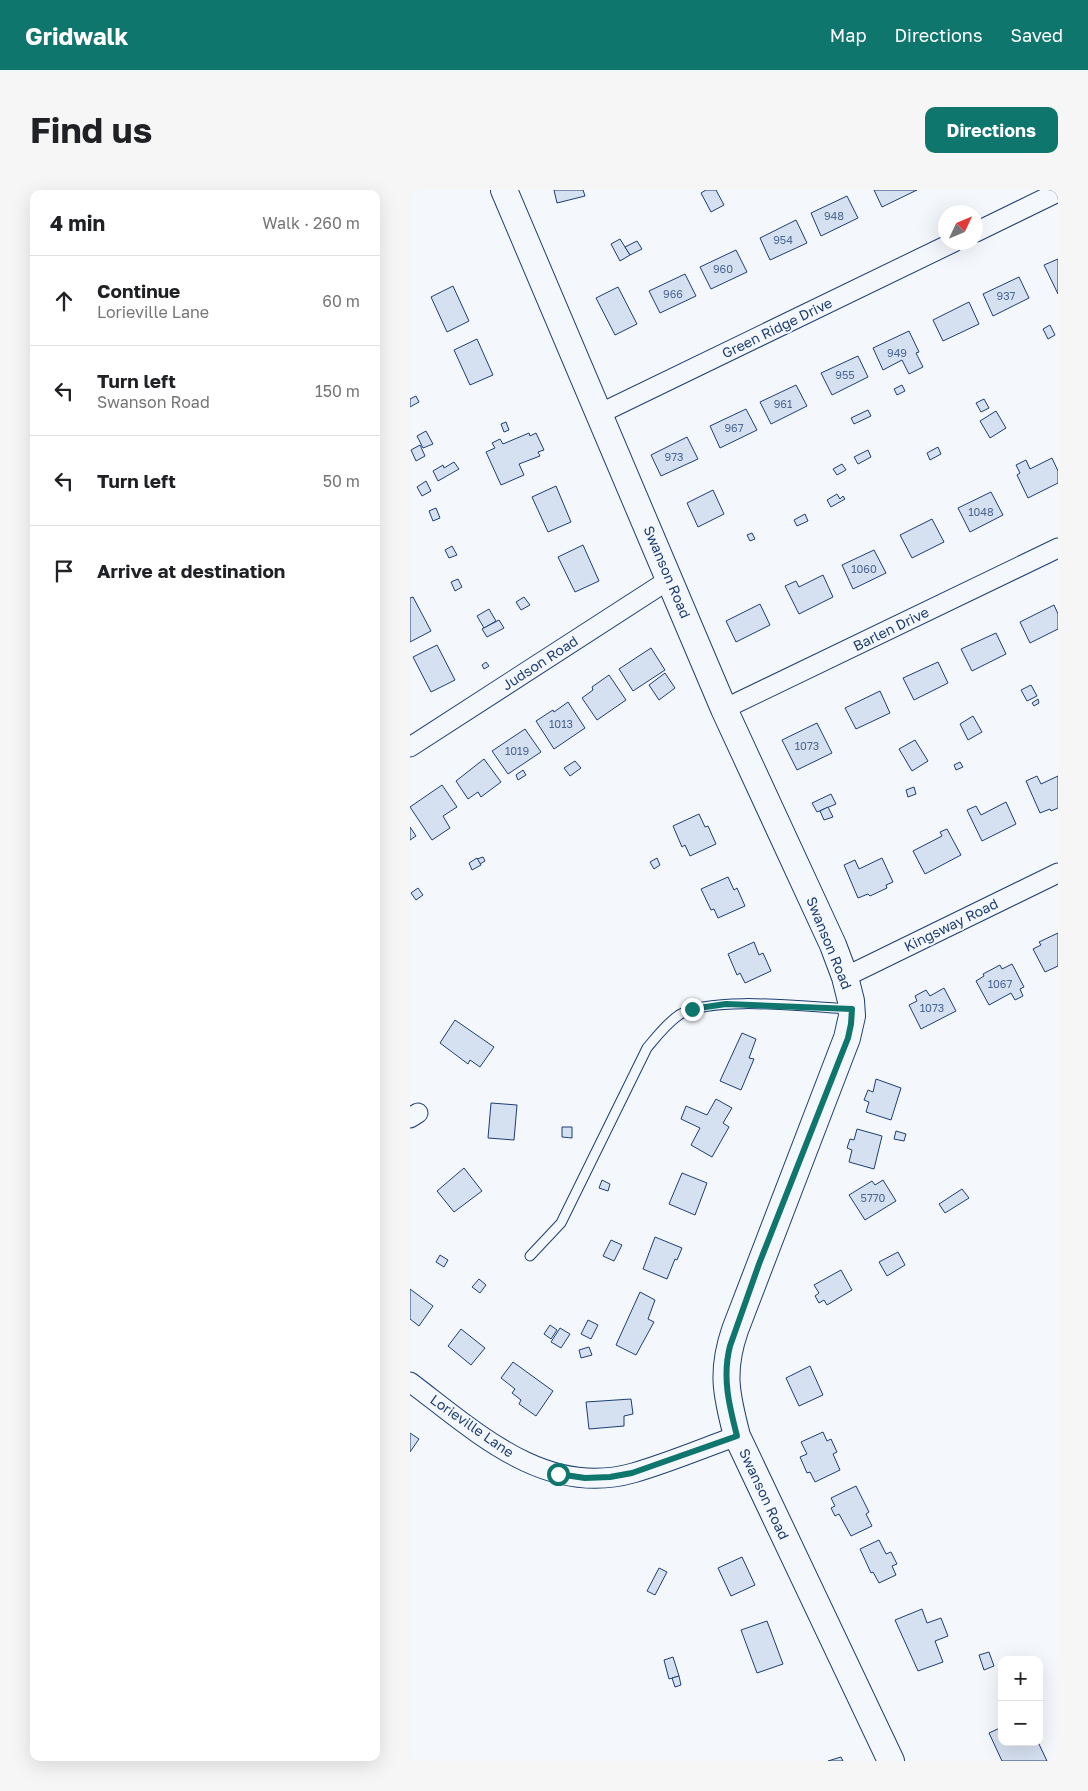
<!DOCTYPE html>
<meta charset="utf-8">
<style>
:root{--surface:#fff;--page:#f6f6f6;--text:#202124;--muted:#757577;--line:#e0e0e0;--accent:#0f766e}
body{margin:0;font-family:"Golos Text",sans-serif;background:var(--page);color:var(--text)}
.controls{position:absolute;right:15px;bottom:15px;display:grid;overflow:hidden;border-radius:10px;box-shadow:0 5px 20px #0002}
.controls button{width:45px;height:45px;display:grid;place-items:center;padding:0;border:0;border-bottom:1px solid var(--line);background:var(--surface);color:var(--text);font:25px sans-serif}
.compass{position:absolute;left:528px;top:15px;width:45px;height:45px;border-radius:50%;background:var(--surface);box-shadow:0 5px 20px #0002;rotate:46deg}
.stop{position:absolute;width:15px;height:15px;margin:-11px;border:4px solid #0f766e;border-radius:50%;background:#fff}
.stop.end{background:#0f766e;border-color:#fff;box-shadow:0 1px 5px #0008}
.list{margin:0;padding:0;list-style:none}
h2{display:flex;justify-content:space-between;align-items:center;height:65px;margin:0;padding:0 20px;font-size:21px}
h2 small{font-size:16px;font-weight:400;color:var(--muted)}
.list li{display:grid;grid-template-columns:32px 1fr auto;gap:15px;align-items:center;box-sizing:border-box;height:90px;padding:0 20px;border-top:1px solid var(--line)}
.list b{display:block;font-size:19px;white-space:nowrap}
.list p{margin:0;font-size:16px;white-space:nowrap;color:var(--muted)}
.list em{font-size:16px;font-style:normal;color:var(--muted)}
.icon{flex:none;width:28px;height:28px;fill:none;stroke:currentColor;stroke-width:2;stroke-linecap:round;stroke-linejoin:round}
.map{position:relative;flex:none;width:648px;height:1571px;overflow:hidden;border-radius:10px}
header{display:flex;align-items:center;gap:30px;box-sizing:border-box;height:70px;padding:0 25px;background:var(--accent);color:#fff}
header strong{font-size:24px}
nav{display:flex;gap:28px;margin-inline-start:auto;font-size:18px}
.intro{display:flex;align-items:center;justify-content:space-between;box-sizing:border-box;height:120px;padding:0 30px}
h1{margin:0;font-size:35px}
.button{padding:12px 22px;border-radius:10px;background:var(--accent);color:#fff;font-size:18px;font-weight:700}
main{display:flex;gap:30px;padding:0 30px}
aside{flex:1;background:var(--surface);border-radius:10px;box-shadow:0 5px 20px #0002}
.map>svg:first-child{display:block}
</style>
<header>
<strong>Gridwalk</strong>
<nav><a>Map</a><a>Directions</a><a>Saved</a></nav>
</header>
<div class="intro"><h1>Find us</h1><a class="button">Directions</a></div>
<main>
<aside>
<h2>4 min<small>Walk · 260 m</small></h2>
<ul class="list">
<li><svg class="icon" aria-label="ahead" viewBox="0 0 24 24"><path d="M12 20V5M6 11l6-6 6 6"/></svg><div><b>Continue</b><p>Lorieville Lane</p></div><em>60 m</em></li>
<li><svg class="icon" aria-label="left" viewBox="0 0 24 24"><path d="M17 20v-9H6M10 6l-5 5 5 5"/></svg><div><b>Turn left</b><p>Swanson Road</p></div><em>150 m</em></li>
<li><svg class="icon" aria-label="left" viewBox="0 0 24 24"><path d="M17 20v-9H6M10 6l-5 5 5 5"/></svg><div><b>Turn left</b></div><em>50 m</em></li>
<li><svg class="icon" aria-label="arrive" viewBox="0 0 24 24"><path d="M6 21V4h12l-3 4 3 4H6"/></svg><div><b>Arrive at destination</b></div></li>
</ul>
</aside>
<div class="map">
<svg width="648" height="1571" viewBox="0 0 648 1571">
<rect width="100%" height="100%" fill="#f4f7fb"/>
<!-- building -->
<g fill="#d5e0f0" stroke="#1d3f73">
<path d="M 144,0 L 173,0 L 175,6 L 147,13 Z"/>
<path d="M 296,0 L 306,0 L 314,15 L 301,22 L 291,3 Z"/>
<path d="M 464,0 L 507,0 L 472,17 Z"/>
<path d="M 437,6 L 448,28 L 411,46 L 401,23 Z"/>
<path d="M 386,30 L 397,53 L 360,70 L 350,48 Z"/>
<path d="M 210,49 L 220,65 L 210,71 L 201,54 Z"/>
<path d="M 227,51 L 232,59 L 220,65 L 215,57 Z"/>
<path d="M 326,60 L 337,82 L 301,99 L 290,77 Z"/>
<path d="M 648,69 L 648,104 L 634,75 Z"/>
<path d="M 275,84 L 286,106 L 250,123 L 239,101 Z"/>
<path d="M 609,87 L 619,108 L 583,126 L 573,104 Z"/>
<path d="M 43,96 L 59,131 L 37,142 L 21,107 Z"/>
<path d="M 208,97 L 227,134 L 205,145 L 186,108 Z"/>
<path d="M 559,112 L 569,134 L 533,151 L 523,130 Z"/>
<path d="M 640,135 L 645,145 L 638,149 L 633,139 Z"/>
<path d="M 499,141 L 509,162 L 506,163 L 513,177 L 499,184 L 492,170 L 473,180 L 463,158 Z"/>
<path d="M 67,149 L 83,185 L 60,195 L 44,160 Z"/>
<path d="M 448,166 L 458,187 L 422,205 L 411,183 Z"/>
<path d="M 386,195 L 397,216 L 361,234 L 350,212 Z"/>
<path d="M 492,195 L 495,201 L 487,205 L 484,199 Z"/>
<path d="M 6,206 L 9,212 L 0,217 L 0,209 Z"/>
<path d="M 574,209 L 579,218 L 571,222 L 566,213 Z"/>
<path d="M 336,219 L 347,240 L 310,258 L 300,236 Z"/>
<path d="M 458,220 L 461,226 L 444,234 L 441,228 Z"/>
<path d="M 586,221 L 596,238 L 580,248 L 570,231 Z"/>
<path d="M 96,232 L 99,240 L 94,242 L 91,234 Z"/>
<path d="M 16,241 L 23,254 L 13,258 L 7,246 Z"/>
<path d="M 119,243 L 120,246 L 126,243 L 134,260 L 128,262 L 130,266 L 109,274 L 114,285 L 91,295 L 76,262 L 85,258 L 82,253 L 90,249 L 93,254 Z"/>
<path d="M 277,247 L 288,269 L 251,286 L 241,265 Z"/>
<path d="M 10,255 L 15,266 L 6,271 L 1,260 Z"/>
<path d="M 528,257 L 531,264 L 520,270 L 517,263 Z"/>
<path d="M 458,260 L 461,267 L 448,274 L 444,267 Z"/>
<path d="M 642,268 L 648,281 L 648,293 L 618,308 L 607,285 L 610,283 L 606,275 L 616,270 L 620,279 Z"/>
<path d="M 44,272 L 49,279 L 28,291 L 23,281 L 33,275 L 34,278 Z"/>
<path d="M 432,274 L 436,280 L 427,285 L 423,279 Z"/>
<path d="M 16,291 L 21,301 L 12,306 L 7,297 Z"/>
<path d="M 146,296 L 161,332 L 138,342 L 122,307 Z"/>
<path d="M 303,300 L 314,324 L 288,337 L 277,313 Z"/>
<path d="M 581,302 L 593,325 L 560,342 L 548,318 Z"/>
<path d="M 427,304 L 430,309 L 433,306 L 435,309 L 421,317 L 417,310 Z"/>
<path d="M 26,318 L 30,328 L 23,331 L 19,321 Z"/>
<path d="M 395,324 L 398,331 L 387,336 L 384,330 Z"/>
<path d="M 522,329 L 534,352 L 502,368 L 490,345 Z"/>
<path d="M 342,343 L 345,349 L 340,351 L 337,345 Z"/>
<path d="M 173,355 L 189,391 L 165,402 L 148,367 Z"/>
<path d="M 42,356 L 47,365 L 39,368 L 35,360 Z"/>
<path d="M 464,360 L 476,383 L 443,399 L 432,375 Z"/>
<path d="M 413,385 L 423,407 L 389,424 L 375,396 L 386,391 L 389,397 Z"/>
<path d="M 48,389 L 52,397 L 45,401 L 41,392 Z"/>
<path d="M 3,407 L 21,441 L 0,452 L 0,408 Z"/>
<path d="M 114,407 L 120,415 L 111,420 L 106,412 Z"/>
<path d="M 350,414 L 360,435 L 326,452 L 316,431 Z"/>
<path d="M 644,415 L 648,424 L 648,439 L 620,453 L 610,432 Z"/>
<path d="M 79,419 L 86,431 L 74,438 L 67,426 Z"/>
<path d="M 89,430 L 94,438 L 77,447 L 72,439 Z"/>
<path d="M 586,443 L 596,464 L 562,481 L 551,459 Z"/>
<path d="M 27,455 L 45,490 L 21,502 L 3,467 Z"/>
<path d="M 241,458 L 255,480 L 223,501 L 209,479 Z"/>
<path d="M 76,472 L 79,476 L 74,479 L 72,475 Z"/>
<path d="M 528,472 L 538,493 L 504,510 L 493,488 Z"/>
<path d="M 255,483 L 265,498 L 249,510 L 239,495 Z"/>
<path d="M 199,485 L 216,510 L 187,530 L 172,508 L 183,500 L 182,497 Z"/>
<path d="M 621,495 L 627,506 L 617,511 L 611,500 Z"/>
<path d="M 470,501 L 480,523 L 446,539 L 435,518 Z"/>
<path d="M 628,509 L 629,513 L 624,516 L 622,513 Z"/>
<path d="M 158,512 L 175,538 L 144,559 L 126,531 L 143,520 L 144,522 Z"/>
<path d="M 563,526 L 572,542 L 558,550 L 550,534 Z"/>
<path d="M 407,533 L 422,563 L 387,580 L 372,550 Z"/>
<path d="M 115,539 L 131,562 L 98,584 L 82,561 Z"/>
<path d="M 505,550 L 518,571 L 502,581 L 489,559 Z"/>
<path d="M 74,569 L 91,592 L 71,607 L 68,602 L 58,609 L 46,591 Z"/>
<path d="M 165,571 L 171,578 L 160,586 L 154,578 Z"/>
<path d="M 550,572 L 553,577 L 546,580 L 544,575 Z"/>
<path d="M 113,580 L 116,585 L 108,590 L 106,585 Z"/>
<path d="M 627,586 L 631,594 L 648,586 L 648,618 L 641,621 L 640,619 L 630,623 L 616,591 Z"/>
<path d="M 32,595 L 47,617 L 33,626 L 40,638 L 22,650 L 0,617 Z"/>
<path d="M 504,597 L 506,604 L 498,607 L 496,600 Z"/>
<path d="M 421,604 L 426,614 L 407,622 L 402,613 Z"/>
<path d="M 596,612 L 606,634 L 572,651 L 557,620 L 566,616 L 571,625 Z"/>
<path d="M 418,617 L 423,627 L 414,630 L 410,621 Z"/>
<path d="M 289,624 L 295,637 L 298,636 L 306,654 L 280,666 L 275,655 L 272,657 L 263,636 Z"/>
<path d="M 0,637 L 6,646 L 0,650 Z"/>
<path d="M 537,639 L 551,665 L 515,684 L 503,661 L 532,646 L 530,642 Z"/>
<path d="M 73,667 L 75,671 L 70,674 L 67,669 Z"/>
<path d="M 67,668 L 71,675 L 62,680 L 59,673 Z"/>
<path d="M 247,668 L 250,675 L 244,679 L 240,672 Z"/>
<path d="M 472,668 L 483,692 L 476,695 L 477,698 L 460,706 L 458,704 L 448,708 L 434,675 L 445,670 L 449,679 Z"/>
<path d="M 318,687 L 324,700 L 327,698 L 335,716 L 308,728 L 304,719 L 301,720 L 291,699 Z"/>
<path d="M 8,698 L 13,705 L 6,710 L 1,703 Z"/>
<path d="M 648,743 L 648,776 L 635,782 L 623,759 L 631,755 L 629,752 Z"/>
<path d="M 344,752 L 349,765 L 353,763 L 361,781 L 335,793 L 330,783 L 327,785 L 318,764 Z"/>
<path d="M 602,774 L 614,797 L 610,799 L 613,806 L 605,810 L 601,803 L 579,815 L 566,791 L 574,786 L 573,784 L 590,775 L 592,779 Z"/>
<path d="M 534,798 L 546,821 L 511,839 L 499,815 L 507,811 L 505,806 L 516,800 L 520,806 Z"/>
<path d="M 45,830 L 84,857 L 70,877 L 60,870 L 58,874 L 30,853 Z"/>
<path d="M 332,843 L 346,849 L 339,868 L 344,869 L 331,900 L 310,891 Z"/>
<path d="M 466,889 L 491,898 L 481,930 L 456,922 L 459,912 L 454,910 L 458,900 L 463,902 Z"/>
<path d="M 306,909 L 322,918 L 313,933 L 319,937 L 302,967 L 281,955 L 290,938 L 271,929 L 276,916 L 297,925 Z"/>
<path d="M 81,913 L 107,915 L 104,950 L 78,948 Z"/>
<path d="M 152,937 L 162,937 L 162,948 L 152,947 Z"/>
<path d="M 447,939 L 472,946 L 464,979 L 439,972 L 442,960 L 437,958 L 440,949 L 444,950 Z"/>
<path d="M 486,941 L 496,944 L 494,951 L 484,949 Z"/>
<path d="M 54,978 L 72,1001 L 44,1022 L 27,1001 Z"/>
<path d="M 272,983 L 297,993 L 285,1025 L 259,1014 Z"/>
<path d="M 192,990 L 200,994 L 198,1001 L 189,998 Z"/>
<path d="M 473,990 L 486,1011 L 455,1030 L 439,1005 L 462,991 L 465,995 Z"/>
<path d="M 552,999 L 559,1008 L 535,1023 L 529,1014 Z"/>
<path d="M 245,1047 L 272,1058 L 267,1070 L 265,1069 L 257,1089 L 233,1079 Z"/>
<path d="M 201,1050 L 212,1055 L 204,1071 L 193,1066 Z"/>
<path d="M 488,1062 L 495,1075 L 477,1086 L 469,1072 Z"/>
<path d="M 30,1065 L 38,1070 L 34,1077 L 26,1072 Z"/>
<path d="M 431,1080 L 442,1100 L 417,1115 L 414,1110 L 409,1113 L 405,1106 L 409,1103 L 404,1095 Z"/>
<path d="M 69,1089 L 76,1095 L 70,1103 L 62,1097 Z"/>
<path d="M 0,1099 L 23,1116 L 9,1136 L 0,1129 Z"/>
<path d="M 230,1102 L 245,1110 L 238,1129 L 244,1132 L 226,1165 L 206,1155 Z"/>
<path d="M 178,1130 L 188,1135 L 181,1149 L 171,1144 Z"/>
<path d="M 140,1135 L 147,1140 L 141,1149 L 134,1144 Z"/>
<path d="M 150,1138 L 160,1144 L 151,1158 L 141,1152 Z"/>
<path d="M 51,1139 L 75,1158 L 61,1175 L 38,1156 Z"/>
<path d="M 179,1157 L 182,1165 L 171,1168 L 169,1160 Z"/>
<path d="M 103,1172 L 143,1201 L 126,1226 L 109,1214 L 111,1210 L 102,1203 L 105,1199 L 91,1188 Z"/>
<path d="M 400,1176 L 413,1205 L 389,1216 L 376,1188 Z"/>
<path d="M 221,1209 L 223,1224 L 214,1226 L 214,1236 L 179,1239 L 176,1212 Z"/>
<path d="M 413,1242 L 417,1251 L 421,1249 L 427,1262 L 423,1264 L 430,1280 L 405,1292 L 400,1282 L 397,1283 L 390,1267 L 397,1264 L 391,1252 Z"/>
<path d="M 0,1243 L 9,1249 L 0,1262 Z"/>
<path d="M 446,1296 L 459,1322 L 456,1324 L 462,1336 L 441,1346 L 429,1324 L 425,1326 L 421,1318 L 425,1316 L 421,1308 Z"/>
<path d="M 469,1350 L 476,1364 L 481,1362 L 487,1374 L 482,1376 L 486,1385 L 469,1393 L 463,1382 L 461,1383 L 450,1359 Z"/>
<path d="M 332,1367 L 345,1395 L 321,1406 L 308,1378 Z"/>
<path d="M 249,1378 L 257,1382 L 245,1405 L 237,1401 Z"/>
<path d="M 512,1419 L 517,1433 L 531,1428 L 538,1446 L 525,1451 L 533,1472 L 508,1481 L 485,1430 Z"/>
<path d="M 357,1431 L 373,1474 L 347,1483 L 331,1440 Z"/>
<path d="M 579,1462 L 584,1476 L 574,1480 L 569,1465 Z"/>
<path d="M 263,1467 L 269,1486 L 259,1489 L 254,1470 Z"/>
<path d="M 269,1486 L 271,1495 L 265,1497 L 262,1488 Z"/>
<path d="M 592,1537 L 592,1552 L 628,1552 L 637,1571 L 592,1571 L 579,1543 Z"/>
<path d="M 431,1567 L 433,1571 L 418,1571 Z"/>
</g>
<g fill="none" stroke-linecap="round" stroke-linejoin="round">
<!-- lane casing -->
<g stroke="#1d3f73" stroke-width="11">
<path id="lane" d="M 120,1066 L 151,1033 L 237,858 C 247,846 256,834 269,825 C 301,805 399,817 439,819"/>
</g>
<!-- street casing -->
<g stroke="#1d3f73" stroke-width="21">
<g id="street">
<path d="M 566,42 L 648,2"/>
<path d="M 189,224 L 544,52"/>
<path d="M 314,519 L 648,358"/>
<path d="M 0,557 L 260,389"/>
<path d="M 435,787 L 648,683"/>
<path d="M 0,928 L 8,923"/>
<path d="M 0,1192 C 65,1241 135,1308 223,1283 C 258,1273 293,1258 327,1246"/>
</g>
</g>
<!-- secondary casing -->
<g stroke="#1d3f73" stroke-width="28">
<path id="secondary" d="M 94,0 L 314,519 L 423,755 L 435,787 L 441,811 L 442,826 L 437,848 L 325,1140 C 311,1181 316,1204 327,1246 L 481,1571"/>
</g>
<!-- lane -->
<use href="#lane" stroke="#f4f7fb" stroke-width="9"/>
<!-- street -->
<use href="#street" stroke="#f4f7fb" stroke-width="19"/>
<!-- secondary -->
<use href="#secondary" stroke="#f4f7fb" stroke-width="26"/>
</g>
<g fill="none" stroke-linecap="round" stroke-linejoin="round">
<!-- route -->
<path stroke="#0f766e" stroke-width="6" d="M 148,1284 L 175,1288 L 200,1287 L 222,1283 L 327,1246 C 319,1215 312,1187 320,1156 L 349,1074 L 438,848 L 441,834 L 442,819 L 316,814 L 282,819"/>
</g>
<g text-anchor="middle" stroke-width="4" stroke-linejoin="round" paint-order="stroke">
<!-- number labels -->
<g font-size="11" fill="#4b6792">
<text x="424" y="30">948</text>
<text x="373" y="54">954</text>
<text x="313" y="83">960</text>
<text x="263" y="108">966</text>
<text x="596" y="110">937</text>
<text x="487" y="167">949</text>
<text x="435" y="189">955</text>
<text x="373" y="218">961</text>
<text x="324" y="242">967</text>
<text x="264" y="271">973</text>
<text x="571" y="326">1048</text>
<text x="454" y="383">1060</text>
<text x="151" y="538">1013</text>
<text x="397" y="560">1073</text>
<text x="107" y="565">1019</text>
<text x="590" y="798">1067</text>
<text x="522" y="822">1073</text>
<text x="463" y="1012">5770</text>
</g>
<!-- street labels -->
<g font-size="14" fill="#1d3f73" stroke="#f4f7fb">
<text transform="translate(367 138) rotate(-26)" y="5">Green Ridge Drive</text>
<text transform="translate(257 382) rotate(67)" y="5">Swanson Road</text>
<text transform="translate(481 439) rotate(-26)" y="5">Barlen Drive</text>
<text transform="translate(130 473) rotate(-33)" y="5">Judson Road</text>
<text transform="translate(541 735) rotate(-26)" y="5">Kingsway Road</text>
<text transform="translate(419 753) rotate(68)" y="5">Swanson Road</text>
<text transform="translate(62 1236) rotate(35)" y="5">Lorieville Lane</text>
<text transform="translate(354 1304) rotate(65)" y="5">Swanson Road</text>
</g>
</g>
</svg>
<div class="controls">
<button>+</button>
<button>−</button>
</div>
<svg class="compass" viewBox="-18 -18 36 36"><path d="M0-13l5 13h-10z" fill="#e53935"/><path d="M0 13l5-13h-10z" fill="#757577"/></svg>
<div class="stop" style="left:148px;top:1284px"></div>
<div class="stop end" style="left:282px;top:819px"></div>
</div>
</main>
